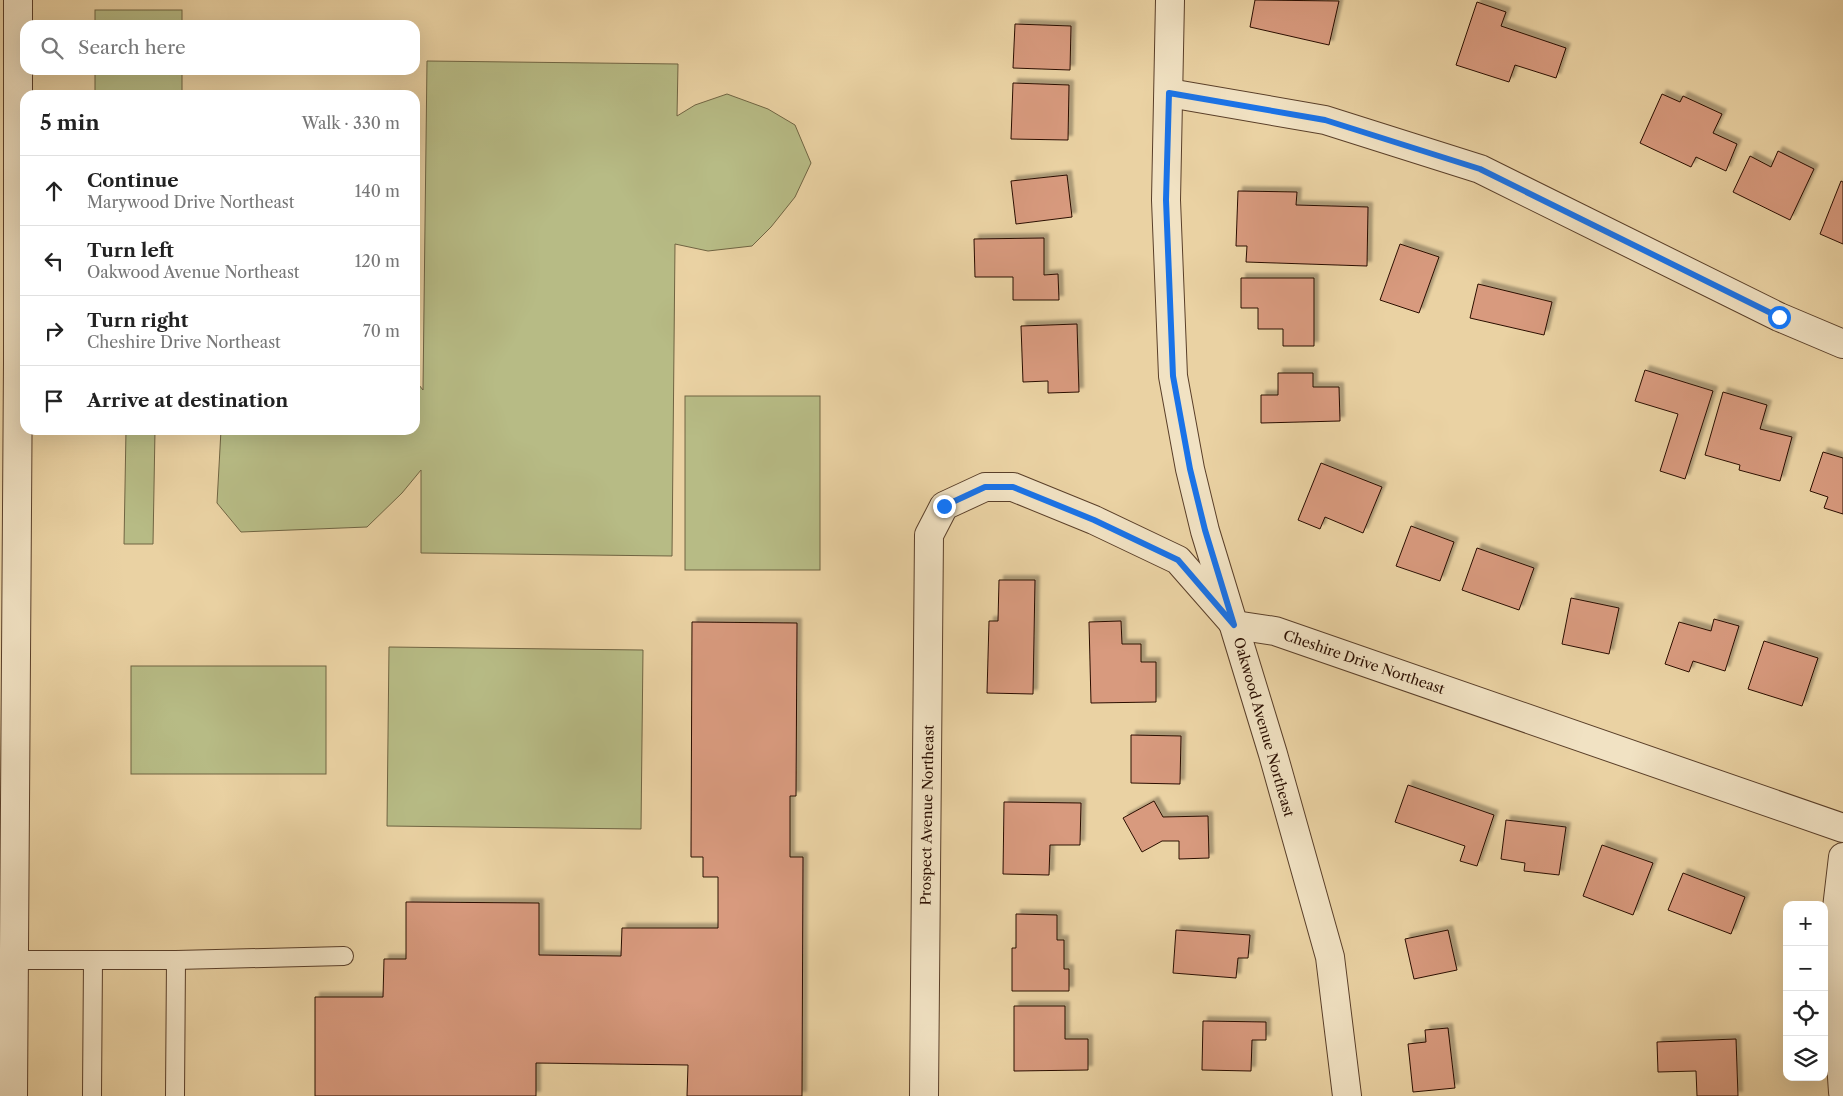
<!DOCTYPE html>
<meta charset="utf-8">
<style>
:root{--surface:#fff;--page:#f2f2f2;--text:#222;--muted:#767676;--line:#e0e0e0}
body{margin:0;font-family:"Libre Caslon Text",serif;background:var(--page);color:var(--text)}
.controls{position:absolute;right:15px;bottom:15px;display:grid;overflow:hidden;border-radius:10px;box-shadow:0 5px 20px #0002}
.controls button{width:45px;height:45px;display:grid;place-items:center;padding:0;border:0;border-bottom:1px solid var(--line);background:var(--surface);color:var(--text);font:25px sans-serif}
.stop{position:absolute;width:15px;height:15px;margin:-11px;border:4px solid #1a73e8;border-radius:50%;background:#fff}
.stop.end{background:#1a73e8;border-color:#fff;box-shadow:0 1px 5px #0008}
.list{margin:0;padding:0;list-style:none}
h2{display:flex;justify-content:space-between;align-items:center;height:65px;margin:0;padding:0 20px;font-size:21px}
h2 small{font-size:16px;font-weight:400;color:var(--muted)}
.list li{display:grid;grid-template-columns:32px 1fr auto;gap:15px;align-items:center;box-sizing:border-box;height:70px;padding:0 20px;border-top:1px solid var(--line)}
.list b{display:block;font-size:19px;white-space:nowrap}
.list p{margin:0;font-size:16px;white-space:nowrap;color:var(--muted)}
.list em{font-size:16px;font-style:normal;color:var(--muted)}
.icon{flex:none;width:28px;height:28px;fill:none;stroke:currentColor;stroke-width:2;stroke-linecap:round;stroke-linejoin:round}
.map{position:relative;flex:none;width:1843px;height:1096px;overflow:hidden}
.search{position:absolute;background:var(--surface);box-shadow:0 5px 20px #0002;left:20px;top:20px;width:400px;height:55px;display:flex;align-items:center;gap:12px;box-sizing:border-box;padding:0 18px;border-radius:15px;color:var(--muted);font-size:19px}
.panel{position:absolute;background:var(--surface);box-shadow:0 5px 20px #0002;left:20px;top:90px;width:400px;height:345px;border-radius:15px}
.map>svg:first-child{display:block}
</style>
<div class="map">
<svg width="1843" height="1096" viewBox="0 0 1843 1096">
<defs>
<filter id="shadow"><feDropShadow dx="4.5" dy="-4.5" stdDeviation="1" flood-color="#0004"/></filter>
</defs>
<rect width="100%" height="100%" fill="#ead2a3"/>
<filter id="stains"><feTurbulence type="fractalNoise" baseFrequency=".004" numOctaves="4"/><feColorMatrix values="0 0 0 0 .2 0 0 0 0 .09 0 0 0 0 .02 0 0 0 .5 -.17"/></filter>
<radialGradient id="worn" r=".72"><stop offset=".6" stop-color="#630" stop-opacity="0"/><stop offset="1" stop-color="#630" stop-opacity=".3"/></radialGradient>
<!-- green -->
<g fill="#b7bb85" stroke="#706442">
<rect x="95" y="10" width="87" height="15"/>
<path d="M 427,61 L 678,64 L 677,116 L 695,105 L 727,94 L 768,109 L 795,125 L 811,163 L 795,197 L 771,227 L 752,246 L 708,251 L 675,244 L 672,556 L 421,553 L 421,470 L 402,493 L 367,527 L 241,532 L 217,503 L 221,430 L 415,430 L 415,380 L 423,390 Z"/>
<rect x="95" y="70" width="87" height="25"/>
<rect x="685" y="396" width="135" height="174"/>
<path d="M 126,430 L 155,430 L 153,544 L 124,544 Z"/>
<path d="M 389,647 L 643,650 L 641,829 L 387,826 Z"/>
<rect x="131" y="666" width="195" height="108"/>
</g>
<!-- building -->
<g fill="#d89a7e" stroke="#2a0e00" filter="url(#shadow)">
<path d="M 1255,0 L 1339,1 L 1329,45 L 1250,27 Z"/>
<path d="M 1477,2 L 1506,12 L 1501,26 L 1566,48 L 1556,78 L 1515,65 L 1509,82 L 1456,65 Z"/>
<path d="M 1015,24 L 1071,26 L 1070,70 L 1013,68 Z"/>
<path d="M 1013,83 L 1069,85 L 1068,140 L 1011,139 Z"/>
<path d="M 1662,94 L 1680,102 L 1683,96 L 1722,114 L 1713,133 L 1737,144 L 1726,171 L 1696,157 L 1691,167 L 1640,143 Z"/>
<path d="M 1778,151 L 1814,169 L 1790,220 L 1733,192 L 1750,156 L 1771,167 Z"/>
<path d="M 1067,175 L 1072,217 L 1016,224 L 1011,181 Z"/>
<path d="M 1841,181 L 1843,182 L 1843,244 L 1820,234 Z"/>
<path d="M 1238,191 L 1297,192 L 1296,205 L 1368,207 L 1367,266 L 1246,262 L 1247,246 L 1236,246 Z"/>
<path d="M 1044,238 L 1044,275 L 1058,274 L 1059,300 L 1013,300 L 1013,277 L 975,277 L 974,239 Z"/>
<path d="M 1400,244 L 1439,257 L 1419,313 L 1380,300 Z"/>
<path d="M 1241,278 L 1314,278 L 1314,346 L 1283,346 L 1283,329 L 1258,329 L 1258,308 L 1241,308 Z"/>
<path d="M 1478,284 L 1552,302 L 1544,335 L 1470,318 Z"/>
<path d="M 1077,324 L 1079,392 L 1048,393 L 1048,381 L 1023,382 L 1021,326 Z"/>
<path d="M 1645,370 L 1713,391 L 1685,479 L 1660,471 L 1678,414 L 1635,401 Z"/>
<path d="M 1278,373 L 1313,373 L 1313,387 L 1339,387 L 1340,421 L 1261,423 L 1261,395 L 1278,395 Z"/>
<path d="M 1723,392 L 1767,405 L 1760,429 L 1792,437 L 1780,481 L 1739,470 L 1740,465 L 1705,455 Z"/>
<path d="M 1823,452 L 1843,458 L 1843,514 L 1824,508 L 1828,497 L 1810,491 Z"/>
<path d="M 1321,463 L 1382,487 L 1363,533 L 1325,517 L 1320,529 L 1298,520 Z"/>
<path d="M 1411,526 L 1454,542 L 1440,581 L 1396,566 Z"/>
<path d="M 1477,548 L 1534,568 L 1519,610 L 1462,590 Z"/>
<path d="M 999,580 L 1035,580 L 1033,694 L 987,693 L 989,621 L 998,621 Z"/>
<path d="M 1571,598 L 1619,608 L 1609,654 L 1562,644 Z"/>
<path d="M 1714,619 L 1739,626 L 1725,671 L 1693,661 L 1689,672 L 1665,664 L 1679,622 L 1711,631 Z"/>
<path d="M 1121,621 L 1122,644 L 1141,644 L 1141,662 L 1156,662 L 1156,702 L 1091,703 L 1089,622 Z"/>
<path d="M 692,622 L 797,623 L 796,796 L 790,796 L 790,857 L 803,857 L 802,1096 L 687,1096 L 688,1065 L 536,1063 L 536,1096 L 315,1096 L 315,997 L 383,997 L 384,959 L 406,959 L 406,902 L 539,903 L 539,955 L 621,956 L 622,928 L 718,928 L 718,877 L 703,877 L 703,857 L 691,857 Z"/>
<path d="M 1764,641 L 1818,658 L 1802,706 L 1748,689 Z"/>
<path d="M 1131,735 L 1181,736 L 1180,784 L 1131,783 Z"/>
<path d="M 1408,785 L 1494,815 L 1477,866 L 1460,861 L 1465,846 L 1395,822 Z"/>
<path d="M 1154,801 L 1163,817 L 1208,816 L 1209,858 L 1179,859 L 1179,841 L 1162,841 L 1142,852 L 1123,818 Z"/>
<path d="M 1004,802 L 1081,803 L 1080,845 L 1050,845 L 1049,875 L 1003,874 Z"/>
<path d="M 1506,820 L 1566,827 L 1559,875 L 1524,871 L 1525,863 L 1501,859 Z"/>
<path d="M 1602,845 L 1653,863 L 1633,915 L 1583,896 Z"/>
<path d="M 1683,873 L 1745,897 L 1731,934 L 1668,910 Z"/>
<path d="M 1016,914 L 1057,915 L 1057,940 L 1064,940 L 1064,969 L 1069,969 L 1069,991 L 1012,991 L 1012,948 L 1016,948 Z"/>
<path d="M 1176,930 L 1250,935 L 1248,958 L 1238,958 L 1236,978 L 1173,973 Z"/>
<path d="M 1448,930 L 1457,970 L 1414,979 L 1405,939 Z"/>
<path d="M 1014,1006 L 1065,1006 L 1065,1039 L 1088,1039 L 1088,1070 L 1014,1071 Z"/>
<path d="M 1203,1021 L 1266,1022 L 1266,1040 L 1252,1040 L 1251,1071 L 1202,1070 Z"/>
<path d="M 1448,1028 L 1455,1088 L 1413,1092 L 1408,1044 L 1426,1042 L 1425,1030 Z"/>
<path d="M 1736,1039 L 1738,1096 L 1697,1096 L 1696,1071 L 1658,1072 L 1657,1042 Z"/>
</g>
<g fill="none" stroke-linecap="round" stroke-linejoin="round">
<!-- service casing -->
<g stroke="#5a3f29" stroke-width="20">
<g id="service">
<path d="M 14,960 L 176,960 L 175,1096"/>
<path d="M 176,960 L 344,956"/>
<path d="M 92,1096 L 93,960"/>
</g>
</g>
<!-- minor casing -->
<g stroke="#5a3f29" stroke-width="30">
<g id="minor">
<path d="M 1170,0 L 1166,200 L 1173,376 L 1190,469 L 1205,531 L 1273,754 L 1330,957 L 1347,1096"/>
<path d="M 1169,93 L 1325,120 L 1480,169 L 1779,317 L 1843,344"/>
<path d="M 1843,857 L 1833,942 L 1843,1092"/>
<path d="M 13,1096 L 18,363 L 18,0"/>
<path d="M 924,1096 L 929,535 L 944,506 L 985,487 L 1013,487 L 1094,520 L 1178,560 L 1235,625 L 1275,631 L 1843,828"/>
</g>
</g>
<!-- service -->
<use href="#service" stroke="#f1e2c3" stroke-width="18"/>
<!-- minor -->
<use href="#minor" stroke="#f1e2c3" stroke-width="28"/>
</g>
<g fill="none" stroke-linecap="round" stroke-linejoin="round">
<!-- route -->
<path stroke="#1a73e8" stroke-width="6" d="M 944,506 L 985,487 L 1013,487 L 1094,520 L 1178,560 L 1234,625 L 1205,530 L 1190,469 L 1173,376 L 1166,200 L 1169,93 L 1325,120 L 1480,169 L 1779,317"/>
</g>
<g text-anchor="middle" stroke-width="5" stroke-linejoin="round" paint-order="stroke">
<!-- street labels -->
<g font-size="14" fill="#2a0e00" stroke="#f1e2c3">
<text transform="translate(1364 662) rotate(19)" y="5">Cheshire Drive Northeast</text>
<text transform="translate(1264 727) rotate(74)" y="5">Oakwood Avenue Northeast</text>
<text transform="translate(927 815) rotate(-89)" y="5">Prospect Avenue Northeast</text>
</g>
</g>
<rect width="100%" height="100%" filter="url(#stains)"/>
<rect width="100%" height="100%" fill="url(#worn)"/>
</svg>
<div class="controls">
<button>+</button>
<button>−</button>
<button><svg class="icon" aria-label="locate" viewBox="0 0 24 24"><circle cx="12" cy="12" r="6"/><path d="M12 2v4M12 18v4M2 12h4M18 12h4"/></svg></button>
<button><svg class="icon" aria-label="layers" viewBox="0 0 24 24"><path d="M12 4l9 5-9 5-9-5zM3 14l9 5 9-5"/></svg></button>
</div>
<div class="stop" style="left:1779px;top:317px"></div>
<div class="stop end" style="left:944px;top:506px"></div>
<div class="search"><svg class="icon" aria-label="search" viewBox="0 0 24 24"><circle cx="10" cy="10" r="6"/><path d="M15 15l6 6"/></svg>Search here</div>
<section class="panel">
<h2>5 min<small>Walk · 330 m</small></h2>
<ul class="list">
<li><svg class="icon" aria-label="ahead" viewBox="0 0 24 24"><path d="M12 20V5M6 11l6-6 6 6"/></svg><div><b>Continue</b><p>Marywood Drive Northeast</p></div><em>140 m</em></li>
<li><svg class="icon" aria-label="left" viewBox="0 0 24 24"><path d="M17 20v-9H6M10 6l-5 5 5 5"/></svg><div><b>Turn left</b><p>Oakwood Avenue Northeast</p></div><em>120 m</em></li>
<li><svg class="icon" aria-label="right" viewBox="0 0 24 24"><path d="M7 20v-9h11M14 6l5 5-5 5"/></svg><div><b>Turn right</b><p>Cheshire Drive Northeast</p></div><em>70 m</em></li>
<li><svg class="icon" aria-label="arrive" viewBox="0 0 24 24"><path d="M6 21V4h12l-3 4 3 4H6"/></svg><div><b>Arrive at destination</b></div></li>
</ul>
</section>
</div>
